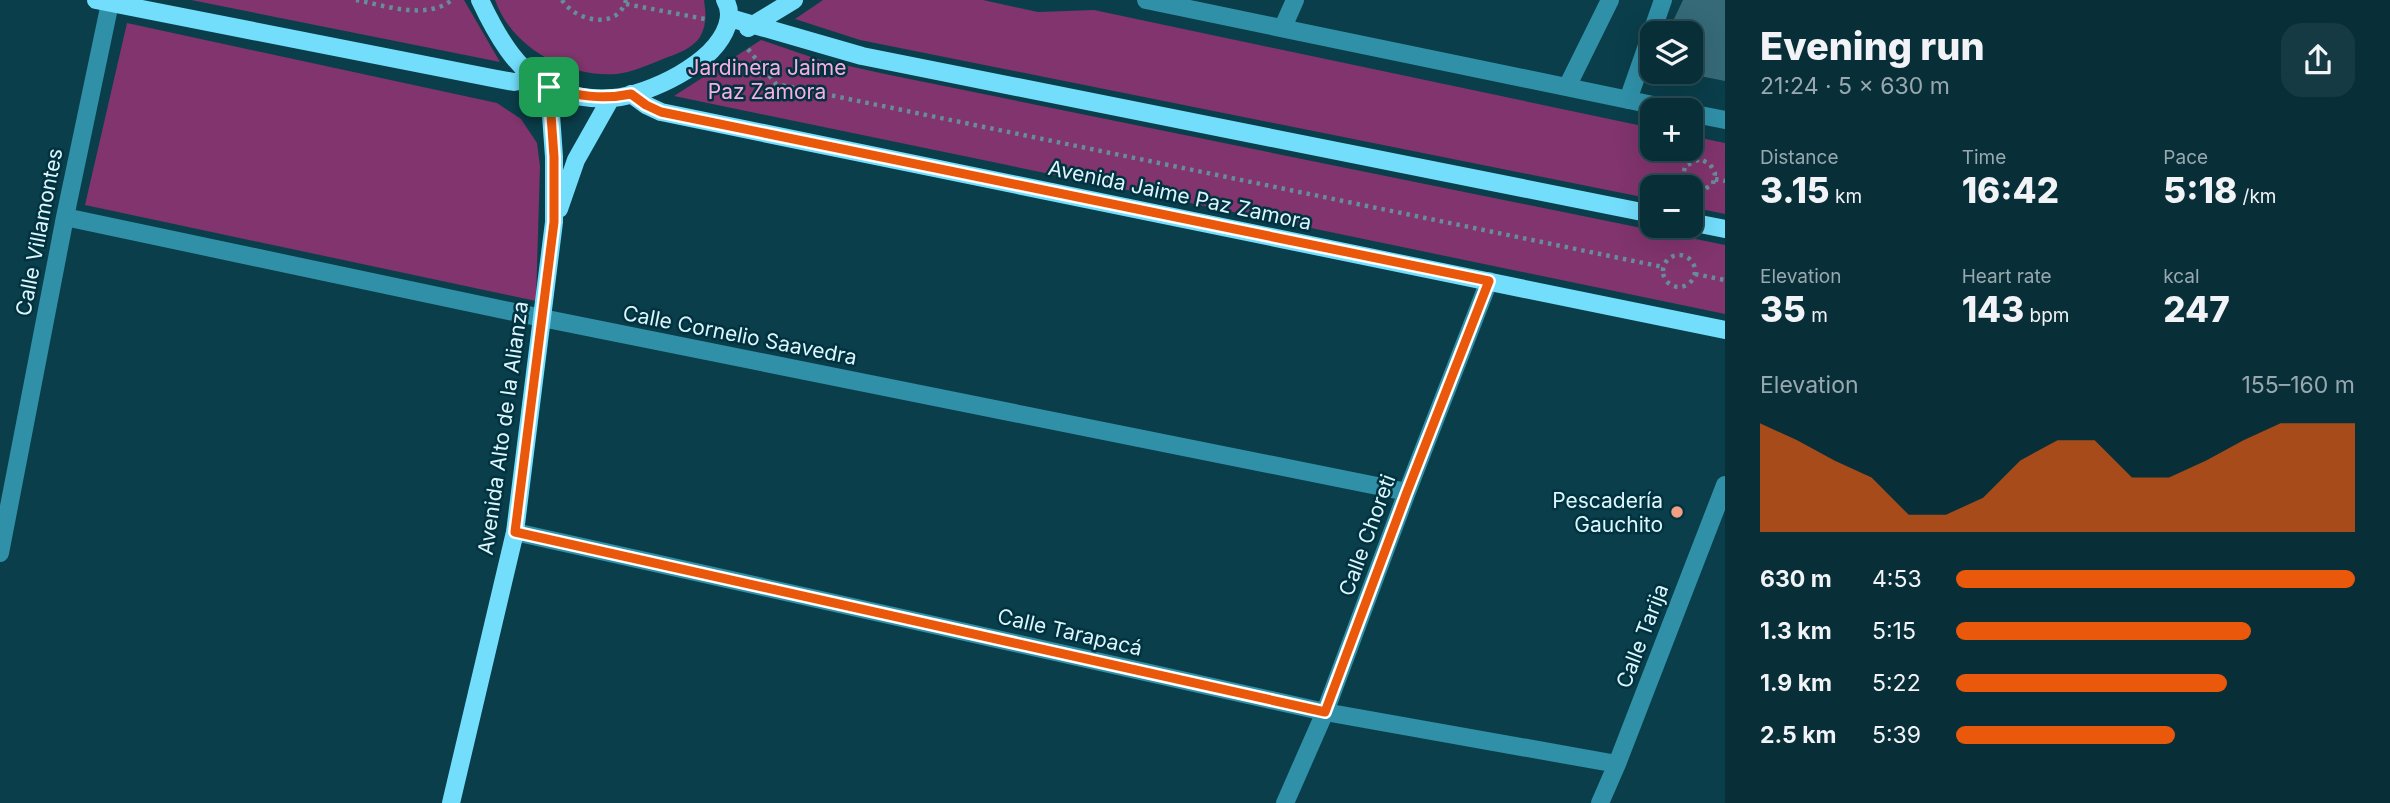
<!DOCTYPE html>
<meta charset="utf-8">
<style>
:root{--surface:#082e38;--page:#163a43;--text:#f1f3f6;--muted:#98a8ae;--line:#294a53;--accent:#ea580c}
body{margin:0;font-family:Inter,sans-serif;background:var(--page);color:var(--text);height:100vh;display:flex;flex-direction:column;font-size:26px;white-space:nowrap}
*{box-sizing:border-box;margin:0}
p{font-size:23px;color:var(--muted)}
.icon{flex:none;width:38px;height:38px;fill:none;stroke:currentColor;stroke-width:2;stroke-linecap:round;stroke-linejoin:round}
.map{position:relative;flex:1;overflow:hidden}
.details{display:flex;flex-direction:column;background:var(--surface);width:665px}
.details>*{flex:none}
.fabs{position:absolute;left:1640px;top:21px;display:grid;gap:14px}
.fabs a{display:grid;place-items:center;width:63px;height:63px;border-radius:14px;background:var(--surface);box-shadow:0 7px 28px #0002,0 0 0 2px var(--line);font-size:35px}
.pin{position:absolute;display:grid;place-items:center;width:60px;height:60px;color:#fff;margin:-30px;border-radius:14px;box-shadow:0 4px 10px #0006}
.round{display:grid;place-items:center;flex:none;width:74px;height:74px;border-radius:21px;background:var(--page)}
.head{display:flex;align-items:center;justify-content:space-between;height:119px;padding:0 35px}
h1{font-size:38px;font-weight:800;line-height:52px}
.metrics{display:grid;grid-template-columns:repeat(3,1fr);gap:10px;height:119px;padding:7px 35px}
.metrics div{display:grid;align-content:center}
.metrics b{font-size:35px;font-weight:800}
.metrics small{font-size:19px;font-weight:400}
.metrics p{font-size:19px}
.chart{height:196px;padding:14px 35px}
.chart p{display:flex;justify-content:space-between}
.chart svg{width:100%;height:126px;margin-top:7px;fill:var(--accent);opacity:.7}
ul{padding:0 35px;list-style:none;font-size:23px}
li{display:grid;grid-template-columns:112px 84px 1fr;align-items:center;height:52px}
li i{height:18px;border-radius:9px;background:var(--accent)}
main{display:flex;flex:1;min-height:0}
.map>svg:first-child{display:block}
.green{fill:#81346d}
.building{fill:#366a78}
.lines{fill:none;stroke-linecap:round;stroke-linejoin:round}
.path{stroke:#678e98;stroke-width:4.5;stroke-dasharray:3.5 5;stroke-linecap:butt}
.minor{stroke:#2f90a8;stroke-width:18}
.major{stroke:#73defc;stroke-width:18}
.route-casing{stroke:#fff;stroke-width:14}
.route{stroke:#ea580c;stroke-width:9}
.poi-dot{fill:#f39f84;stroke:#00333f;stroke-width:2.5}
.labels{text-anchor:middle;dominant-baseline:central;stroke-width:5;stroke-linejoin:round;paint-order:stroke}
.park-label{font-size:21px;fill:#f8aee1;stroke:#00333f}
.street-label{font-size:21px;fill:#ddf5fd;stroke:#00333f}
.poi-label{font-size:21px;fill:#ddf5fd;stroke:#00333f;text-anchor:end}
</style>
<main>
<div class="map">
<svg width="1725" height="803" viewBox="0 0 1725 803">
<rect width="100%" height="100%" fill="#0a3e4a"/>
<path class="green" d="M191,0H464L500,62Z
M495,0H704C706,13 707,25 700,37C692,49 676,54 663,59C649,65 632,72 617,74C567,78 512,48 495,0Z
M823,0H983L1038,12L1094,10L1652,128V149H1690L1691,136L1725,143V214L1691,207L1690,187H1652V199L860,40L795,19Z
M127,23L497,103L521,119L537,143L540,166L536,301L85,205Z
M761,40L817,59L885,74L1725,245V314L674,96Z"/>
<path class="building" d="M1683,0H1725V81L1685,73L1690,72V33H1671L1674,19Z"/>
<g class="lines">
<path class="path" d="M356,0C387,6 426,20 452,0
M562,0C575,21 618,31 626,0
M626,4L705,19
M748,49L776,84L1663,267
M1715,179L1725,181
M1688,187L1683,177L1685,166L1700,159L1710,164L1715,173L1713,184L1700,192L1690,189
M1663 271a16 16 0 1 1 32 0a16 16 0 1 1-32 0Z
M1695,274L1725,280"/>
<path class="minor" d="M1146,0L1677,110
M1283,27L1295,0
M1567,87L1610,0
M1628,100L1663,0
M1690,113L1725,120
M65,217L542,318L1407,492
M515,532L1325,712L1617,764
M0,553L65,217L110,3
M1285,803L1325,712L1407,492L1489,281
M1600,803L1617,764L1725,485"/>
<path class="major" d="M96,0L492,78L514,82L537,78
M480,0C495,32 516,71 549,87C567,96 593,100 613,98C650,94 714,64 727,26C730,17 730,8 725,0
M730,18L862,56L1652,214
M748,28L794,0
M631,94L646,105L661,112L1725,330
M559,209L576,160L611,98
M1690,222L1725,229
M451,803L515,532L554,222V157L549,87"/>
</g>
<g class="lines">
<g class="route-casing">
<path id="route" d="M549,87C577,96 602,100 631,94L646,105L661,112L1489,281L1407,492L1325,712L515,532L554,222V157Z"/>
</g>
<use href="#route" class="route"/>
</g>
<circle class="poi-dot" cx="1677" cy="512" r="7"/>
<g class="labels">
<g class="park-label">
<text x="767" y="67">Jardinera Jaime<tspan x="767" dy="24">Paz Zamora</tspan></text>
</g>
<g class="street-label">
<text transform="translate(1180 195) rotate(12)">Avenida Jaime Paz Zamora</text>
<text transform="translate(39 232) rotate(-79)">Calle Villamontes</text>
<text transform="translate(740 335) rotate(11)">Calle Cornelio Saavedra</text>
<text transform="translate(503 428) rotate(-82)">Avenida Alto de la Alianza</text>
<text transform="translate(1367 535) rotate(-70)">Calle Choreti</text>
<text transform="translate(1070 632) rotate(13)">Calle Tarapacá</text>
<text transform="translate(1642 636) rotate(-69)">Calle Tarija</text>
</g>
<g class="poi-label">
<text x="1663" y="500">Pescadería<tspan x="1663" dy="24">Gauchito</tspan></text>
</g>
</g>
</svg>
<div class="fabs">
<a><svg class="icon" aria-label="layers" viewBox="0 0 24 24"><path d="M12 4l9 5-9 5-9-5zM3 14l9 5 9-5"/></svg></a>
<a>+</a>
<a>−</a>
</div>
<div class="pin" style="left:549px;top:87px;background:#1e9e55"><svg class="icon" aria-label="arrive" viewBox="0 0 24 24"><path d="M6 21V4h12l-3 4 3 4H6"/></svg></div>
</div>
<section class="details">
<div class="head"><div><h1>Evening run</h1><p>21:24 · 5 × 630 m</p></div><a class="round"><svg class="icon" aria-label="share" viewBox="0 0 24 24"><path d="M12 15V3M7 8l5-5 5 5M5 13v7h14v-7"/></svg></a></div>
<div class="metrics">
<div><p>Distance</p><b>3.15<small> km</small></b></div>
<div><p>Time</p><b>16:42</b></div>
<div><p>Pace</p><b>5:18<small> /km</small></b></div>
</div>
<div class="metrics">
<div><p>Elevation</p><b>35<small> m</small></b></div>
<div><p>Heart rate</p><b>143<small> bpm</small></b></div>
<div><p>kcal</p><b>247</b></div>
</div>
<div class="chart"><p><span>Elevation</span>155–160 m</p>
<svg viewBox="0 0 160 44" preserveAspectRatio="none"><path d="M0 44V6L10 12L20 19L30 25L40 38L50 38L60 32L70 19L80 12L90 12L100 25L110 25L120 19L130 12L140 6L150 6L160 6V44z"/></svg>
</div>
<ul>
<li><b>630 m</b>4:53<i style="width:100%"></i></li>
<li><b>1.3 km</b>5:15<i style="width:74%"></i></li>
<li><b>1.9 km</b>5:22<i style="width:68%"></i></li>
<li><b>2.5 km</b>5:39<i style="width:55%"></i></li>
</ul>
</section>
</main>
